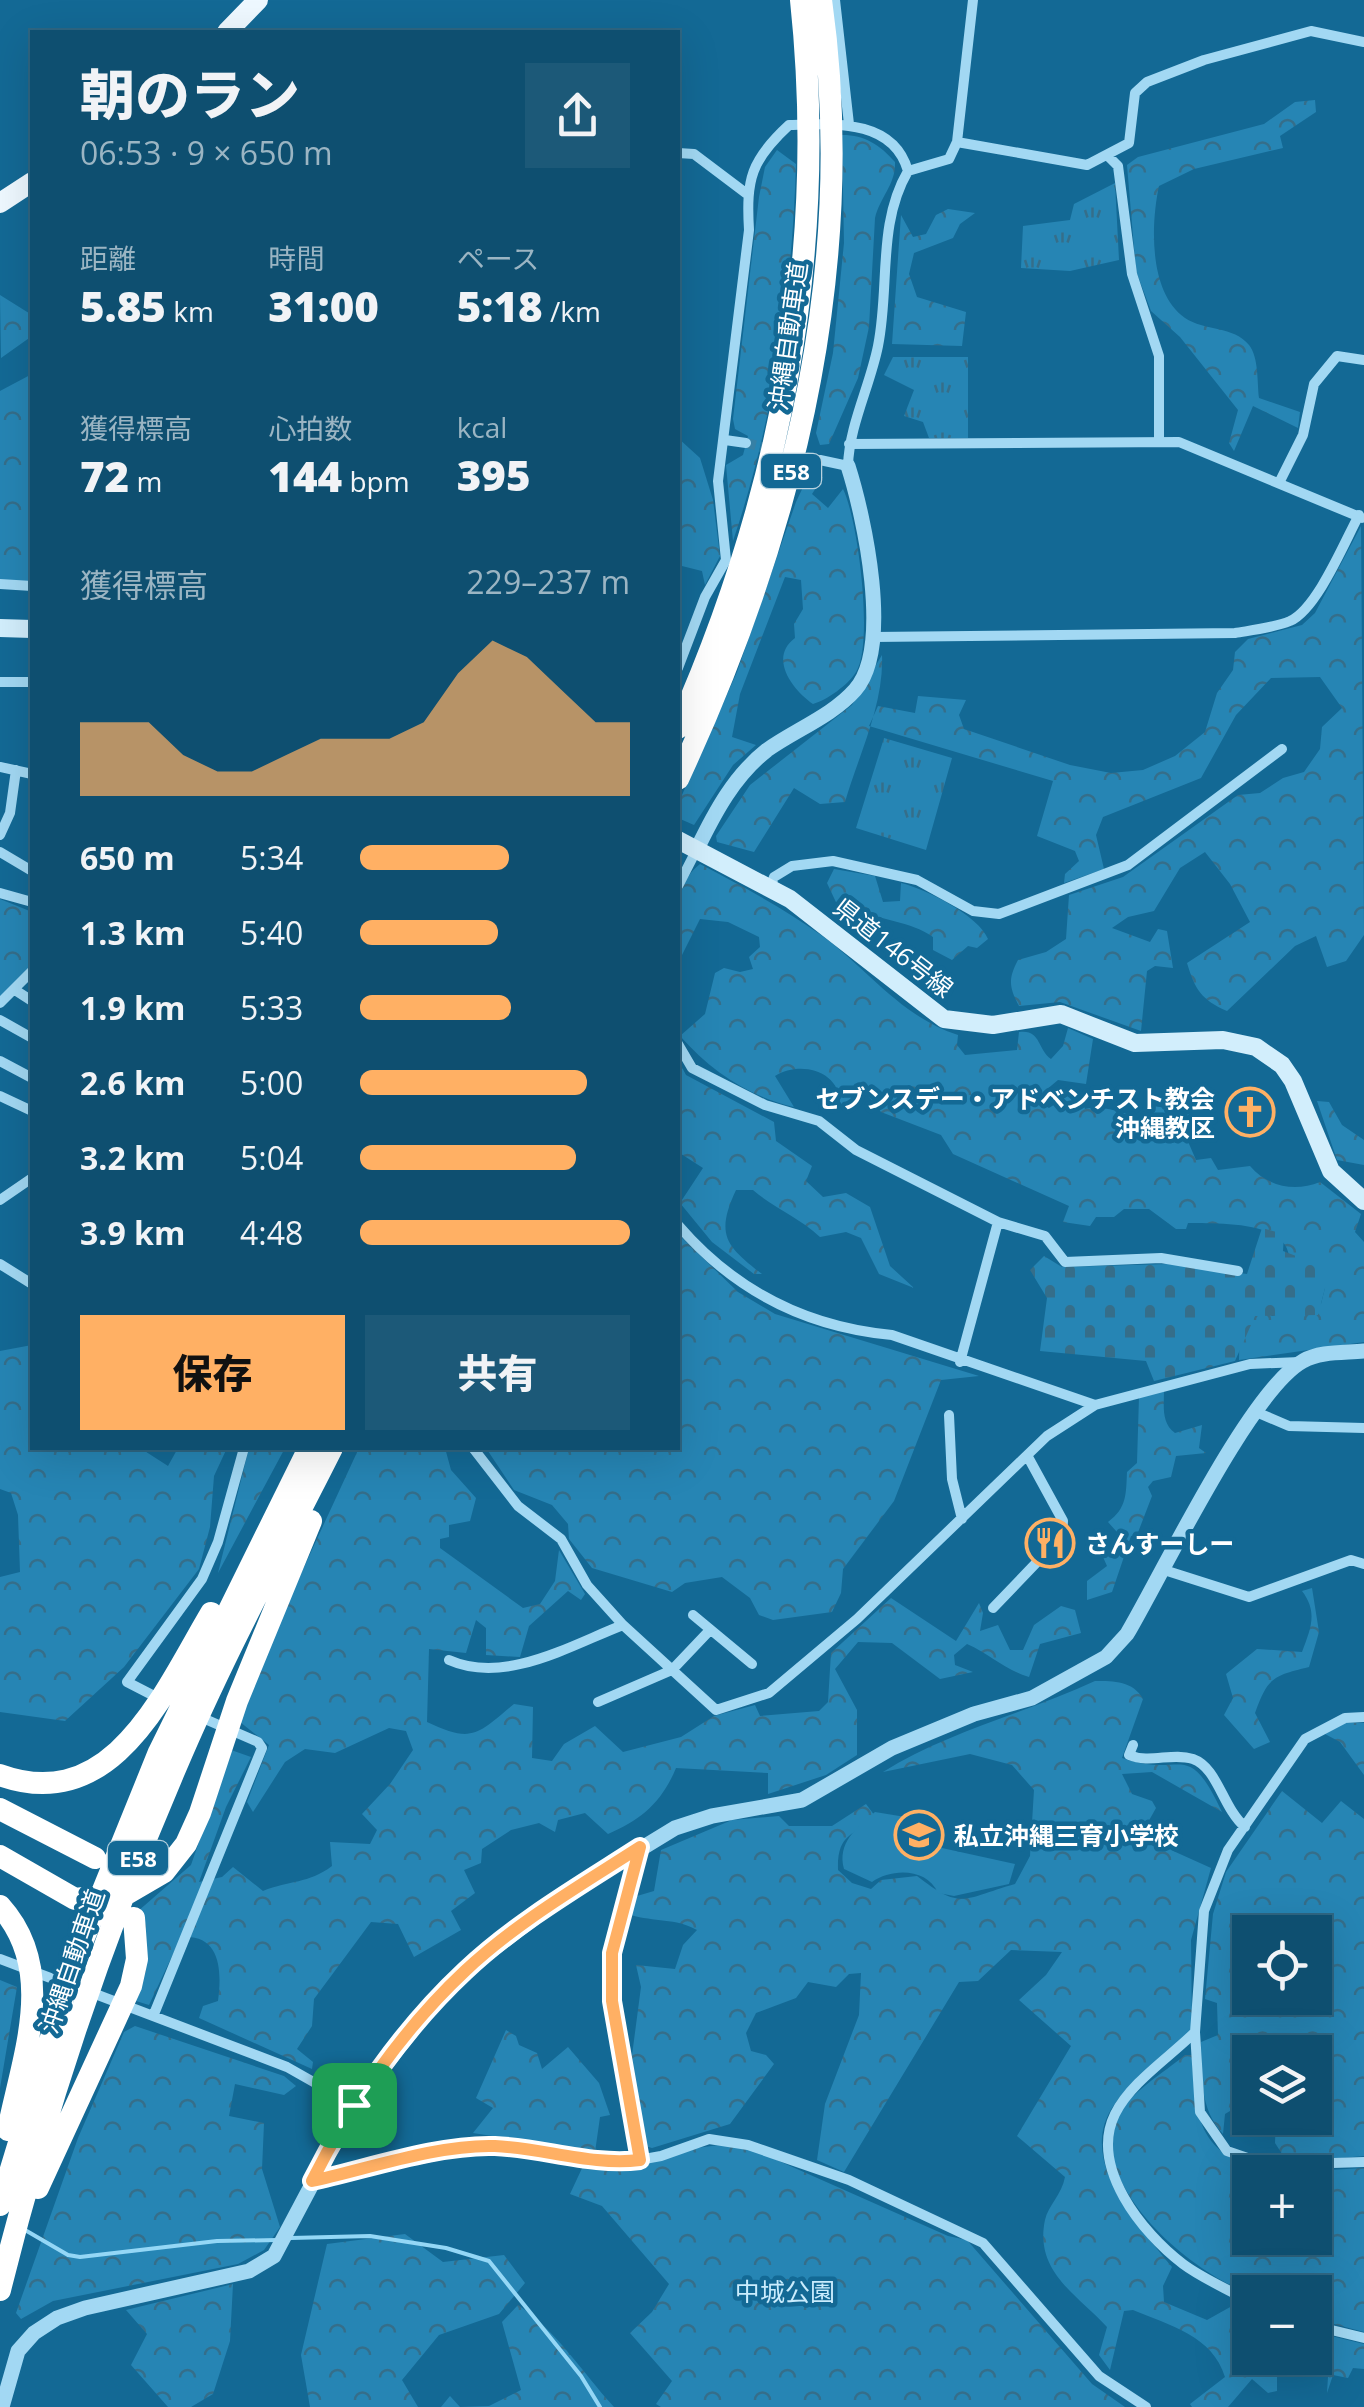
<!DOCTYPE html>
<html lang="ja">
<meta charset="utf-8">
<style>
:root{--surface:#0e4f70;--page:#1c5978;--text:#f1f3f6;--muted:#9bb5c3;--line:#2e6683;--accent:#ffb064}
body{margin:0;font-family:"Open Sans","Noto Sans JP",sans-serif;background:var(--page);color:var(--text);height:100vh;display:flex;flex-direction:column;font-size:38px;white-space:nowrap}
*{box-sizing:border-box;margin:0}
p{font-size:32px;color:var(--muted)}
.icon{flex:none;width:55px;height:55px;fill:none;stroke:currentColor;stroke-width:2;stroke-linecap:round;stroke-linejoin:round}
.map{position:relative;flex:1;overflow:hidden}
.sheet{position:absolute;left:30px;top:30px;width:650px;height:1420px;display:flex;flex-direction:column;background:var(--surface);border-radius:0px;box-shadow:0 10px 40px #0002,0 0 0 2px var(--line)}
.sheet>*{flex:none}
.controls{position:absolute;left:1232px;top:1915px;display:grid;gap:20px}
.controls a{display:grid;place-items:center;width:100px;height:100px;border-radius:0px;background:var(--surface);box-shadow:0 10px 40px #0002,0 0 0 2px var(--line);font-size:50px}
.pin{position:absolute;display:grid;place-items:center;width:85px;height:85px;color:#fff;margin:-42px;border-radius:20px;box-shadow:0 5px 15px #0006}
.round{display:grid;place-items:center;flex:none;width:105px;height:105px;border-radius:0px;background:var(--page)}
.headline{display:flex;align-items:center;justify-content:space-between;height:170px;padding:0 50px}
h1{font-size:55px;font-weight:800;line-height:75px}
.stats{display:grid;grid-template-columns:repeat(3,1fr);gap:15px;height:170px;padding:10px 50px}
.stats div{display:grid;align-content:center}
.stats b{font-size:42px;font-weight:800}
.stats small{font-size:28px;font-weight:400}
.stats p{font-size:28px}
.chart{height:280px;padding:20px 50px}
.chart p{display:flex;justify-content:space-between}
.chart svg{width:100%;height:180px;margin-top:10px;fill:var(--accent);opacity:.7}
.action{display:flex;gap:20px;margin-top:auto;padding:20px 50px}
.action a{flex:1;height:115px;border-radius:0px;background:var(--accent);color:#111;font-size:40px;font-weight:800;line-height:115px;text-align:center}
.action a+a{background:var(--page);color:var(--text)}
ul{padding:0 50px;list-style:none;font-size:32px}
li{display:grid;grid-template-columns:160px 120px 1fr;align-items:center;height:75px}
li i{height:25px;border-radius:12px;background:var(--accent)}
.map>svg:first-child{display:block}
.grass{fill:url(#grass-tufts)}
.forest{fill:url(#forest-crowns);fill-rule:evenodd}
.cemetery{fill:url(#cemetery-stones)}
.garden{fill:#2685b4}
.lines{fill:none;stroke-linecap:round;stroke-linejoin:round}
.stream{stroke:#94d7f6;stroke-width:4}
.minor-tunnel{stroke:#3680a5;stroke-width:10;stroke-dasharray:10 5;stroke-linecap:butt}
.minor{stroke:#a2d8f3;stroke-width:10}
.tertiary{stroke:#a2d8f3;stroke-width:15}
.secondary{stroke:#d2eefc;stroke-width:18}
.primary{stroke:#eef8ff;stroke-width:20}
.motorway{stroke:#fff;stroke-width:22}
.route-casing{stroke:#fff;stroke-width:20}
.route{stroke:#ffb064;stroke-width:12}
.labels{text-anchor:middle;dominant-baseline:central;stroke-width:9;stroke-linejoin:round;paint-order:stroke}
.shield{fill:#136995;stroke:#b8d2df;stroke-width:2.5}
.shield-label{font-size:22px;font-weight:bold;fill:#fff}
.street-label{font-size:25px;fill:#fff;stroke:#136995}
.poi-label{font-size:25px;font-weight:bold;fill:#fff;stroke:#136995;text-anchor:start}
.park-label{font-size:25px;fill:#caecfd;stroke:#136995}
</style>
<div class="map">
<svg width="1364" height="2407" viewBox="0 0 1364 2407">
<defs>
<pattern id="grass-tufts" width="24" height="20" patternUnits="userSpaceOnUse" patternTransform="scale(2.5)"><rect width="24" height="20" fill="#2685b4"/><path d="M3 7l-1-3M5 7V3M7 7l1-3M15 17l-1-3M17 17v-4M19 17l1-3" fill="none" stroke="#356e8a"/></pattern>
<pattern id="forest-crowns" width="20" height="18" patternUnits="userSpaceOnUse" patternTransform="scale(2.5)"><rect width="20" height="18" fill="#2685b4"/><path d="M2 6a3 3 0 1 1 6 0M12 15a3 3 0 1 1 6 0" fill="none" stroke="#356e8a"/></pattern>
<pattern id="cemetery-stones" width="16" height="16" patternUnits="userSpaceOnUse" patternTransform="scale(2.5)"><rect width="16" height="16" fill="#2685b4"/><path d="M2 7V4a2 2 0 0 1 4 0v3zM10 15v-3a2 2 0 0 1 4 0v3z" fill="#356e8a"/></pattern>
</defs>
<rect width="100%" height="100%" fill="#136995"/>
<path class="grass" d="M1115,183L1119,260L1070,271L1021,268L1023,226L1070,220L1074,204Z
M893,357H968V438H929L923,422L904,416L914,390L884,375Z
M884,738L952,758L926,850L856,828Z"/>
<path class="forest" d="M1315,100L1316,112L1280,136L1283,148L1194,169L1159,186C1151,223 1148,292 1185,318C1204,331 1234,326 1249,345C1259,358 1257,382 1259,398L1300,412L1298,428L1253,406L1234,451L1229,443L1238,410L1180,337L1151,311L1136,271L1127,165L1138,157L1264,124L1295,102Z
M842,135C865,135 880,145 895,162C896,184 880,197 875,218L869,327L858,378L829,444L820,445L816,433L833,353L844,243Z
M777,150L796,164C792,293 774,419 733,541L726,465L743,455L748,436L735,429L733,419L759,197L765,167Z
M948,209L975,213L960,224L953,238L914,253L909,274L917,297L966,312L962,346L892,344L901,215L913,237L926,234L936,215Z
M0,295L32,315V336L1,358Z
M32,374V585L0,581V391Z
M678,438L700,458L713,500L720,556L705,585L702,571L678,565Z
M823,477L812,494L828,508L843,489C858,519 874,644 856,672C848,685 827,700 813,704C793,690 768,658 795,638L794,624L803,609L801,580L785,577L740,694L732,737L756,745L733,765L694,825L678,818V804L737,672L796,502L805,483Z
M1361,526L1364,935L1346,961L1327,967L1316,936L1295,946L1227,1011C1202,1000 1195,990 1187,963L1250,922L1230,884L1205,852L1180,868L1154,911L1128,917L1112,928L1150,942L1158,929L1167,931L1173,968L1155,966L1147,971L1141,1031L1060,1002L1019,1006C1009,987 1008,979 1018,960L1046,952L1066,939L1069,895L1123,877L1238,795L1260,793L1283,778L1304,772L1320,749L1322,727L1342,708L1320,677L1271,678L1236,715L1201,778L1103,817L1096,835L1104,869L1064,883L1065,874L1079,861L1075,851L1037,836L1053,781L869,726L878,706L915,713L918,696L966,700L959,715L964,729L1070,765L1111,773L1143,770L1175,756L1205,732L1217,693L1233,670L1235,652L1248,639L1302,625L1315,613Z
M882,655C884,705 859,754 845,802L820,804L794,788L754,852L717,842L716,836L750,785L852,705Z
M700,864C742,886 783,908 821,935C868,969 901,1017 958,1035L957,1045L965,1055L1017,1050L1019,1032C1041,1029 1037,1049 1051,1059L1063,1046L1068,1028L1093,1039L1086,1084L1058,1080L1040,1095V1103L1049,1108L1071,1094L1080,1097L1085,1109C1110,1104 1125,1117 1147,1118L1152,1106L1167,1108L1178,1097L1191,1104L1208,1100L1201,1123L1186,1137L1196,1160L1211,1158L1218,1170L1250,1166C1268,1187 1295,1192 1320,1182L1361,1214L1355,1232L1364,1242V1342L1239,1360L1240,1321L1264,1309L1272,1316L1321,1304L1325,1288L1320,1268L1289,1256C1284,1220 1218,1224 1188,1223L1186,1229H1176L1149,1209H1124L1114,1217H1096L1090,1226L1063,1222L1069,1206L953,1154L941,1135L881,1112L867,1094L840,1108C843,1071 801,1060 775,1076L794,1107C748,1096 712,1072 680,1036L705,1014L715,973L724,968L740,972L753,969L749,957L760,947L759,937L728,922L700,919L678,963C678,929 670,887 700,864Z
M834,869L875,876L883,902L900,901L901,883C926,889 979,916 988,939L977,948L968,946L952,960L933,950V937C909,920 884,923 859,908L850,919L842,915L827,883Z
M0,899L32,912L31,966L0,998Z
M678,1060L686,1075L774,1122L776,1141L812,1166L806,1181L823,1197L846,1193L870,1207L890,1266L914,1288L879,1274L861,1238L846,1232L820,1237C799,1217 775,1209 753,1190H736C715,1235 726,1246 762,1274H754L712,1242L680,1203L703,1168L678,1152Z
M1317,1101L1329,1102L1342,1125L1364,1140V1165L1337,1160Z
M678,1234L738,1292L775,1314L979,1376L941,1380L894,1501L843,1569L841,1593L832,1612L773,1620L759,1615L750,1598L722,1577L685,1583L672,1592L592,1568L569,1539L568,1524L552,1505L514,1490L486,1448H678Z
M32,1345V1448H140L168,1466L178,1448H227L214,1476L210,1527L199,1569L124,1667L65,1721L0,1712V1577L20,1572L18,1515L11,1493L0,1489V1351Z
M1164,1390C1164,1406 1161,1423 1175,1433L1202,1425L1199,1448L1206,1453L1176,1456L1171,1477L1153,1481L1148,1487L1152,1496L1137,1535L1131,1536L1112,1592L1087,1600V1581L1107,1566L1103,1557L1107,1552L1115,1554L1125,1541L1108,1522C1127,1508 1126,1494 1127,1472L1137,1463L1139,1397Z
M249,1448H285L218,1573Z
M359,1448H445L451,1470L476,1498L470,1521L449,1525V1537L440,1539V1548L523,1608L540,1604L555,1581L559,1550L585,1594L581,1600L568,1591L529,1626L520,1657L486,1655V1628L476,1620L466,1653L429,1649L427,1722C473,1744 478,1734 514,1704L533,1707L532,1758L552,1761L564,1744L595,1726L623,1752L681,1737L714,1716L755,1705L760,1716L819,1711L828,1702L831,1653L891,1598L956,1641L979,1603L983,1613L980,1631L998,1625L1010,1650H1023L1034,1625L1061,1606L1075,1610L1081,1633L1040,1644L1029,1677C1005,1670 990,1654 967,1644L954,1655L955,1665L973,1672L940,1679L892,1643L858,1642L835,1669L857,1710V1755L826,1775L768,1794V1773L676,1768C662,1802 641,1820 608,1834L585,1813L558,1820L555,1832L539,1823L511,1830L482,1849L481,1863L464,1870L475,1893L451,1911L461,1930L414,1957L398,1924L371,1922L314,1999L312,2026L297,2049L313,2062L312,2069L199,2018L203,2006L218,2001C222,1971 221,1934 181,1937L149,2005L136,2001L137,1912L191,1865L231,1750L251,1757L226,1807L199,1882L222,1877L233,1867L263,1891C290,1880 308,1884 332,1866L330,1842L370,1844L377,1830L362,1814L390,1784L413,1750L406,1731L389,1728L335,1753L305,1749L285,1762L253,1812L247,1802L269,1745L240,1722L281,1617Z
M1312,1588L1319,1632L1309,1667C1273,1676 1268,1677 1255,1713L1270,1742L1254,1749L1224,1715L1233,1698L1226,1674L1257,1649L1302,1652C1311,1628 1318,1612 1302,1591Z
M1095,1681C1114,1681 1133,1681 1143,1699L1122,1758C1184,1780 1186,1736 1222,1812L1152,1772L1122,1774L1132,1794L1152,1801L1156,1808L1147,1824L1171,1850L1211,1868L1191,1940L1192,2030C1167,2053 1133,2077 1114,2105C1075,2160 1139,2226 1172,2267L1163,2286L1164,2302L1207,2320L1232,2306L1250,2322V2358H1315V2332L1364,2344V2369L1353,2368L1348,2378L1333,2375L1327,2393L1329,2361L1294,2359L1288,2370L1277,2371V2391L1268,2393L1252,2379L1228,2407H1192L1190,2404L1225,2377C1213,2336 1169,2325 1133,2310L1124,2311L1110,2370L1099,2355L1107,2327C1078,2295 1034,2272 1045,2220C1048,2206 1062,2194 1065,2177L1017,2136L1071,2046L1019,2000L1046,1975L1062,1952L1011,1950L978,1981L959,1982L844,2172L817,2160L825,2104L859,2015L861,1973L849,1974L836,1987L808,1982L796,1998L756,2013L746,2033L751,2051L766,2055L774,2064L730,2124L652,2148L642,2145L631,2063L641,1987L636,1965L675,1969L683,1945L697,1930C676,1918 654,1922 631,1915L637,1896L654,1891L661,1850L732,1820L779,1816L789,1826H832L866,1804L875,1816C853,1837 837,1833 838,1870L852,1883L871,1889L881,1880L917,1876C962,1911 962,1899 1015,1884L1030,1856L1034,1790L1012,1765L970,1754L883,1772C946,1732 1026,1713 1095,1681Z
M1345,1723H1364V1775L1340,1742L1325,1734Z
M1282,1791L1322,1823L1341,1801L1364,1819V2156L1306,2161L1284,2157L1275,2143L1276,2118H1315V2052H1250V2099L1225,2114L1223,2134C1199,2108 1202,2076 1201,2042L1218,2035L1217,2003L1205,1999L1213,1914L1226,1872ZM1250,1932H1315V1998H1250Z
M0,1980L17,1987L0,2088Z
M135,2026L284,2076L296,2086L284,2095L235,2084L229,2116L264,2123L262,2169L280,2227L264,2250L238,2264L53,2301L21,2319L16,2313L78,2138L124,2032Z
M506,2030L516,2036L519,2045L537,2053L542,2069L568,2047L599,2083L610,2115L600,2117L595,2152L473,2133L493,2108L476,2098Z
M1185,2055H1192C1195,2127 1202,2160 1280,2172H1250V2238H1315V2172H1292L1364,2168V2332L1315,2319V2292C1295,2292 1263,2297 1246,2292C1192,2272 1088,2186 1117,2119C1128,2093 1164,2073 1185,2055Z
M724,2145L754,2150L948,2236L967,2240L1092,2384L1125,2407H661L656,2404L672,2381L630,2333L652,2312L669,2284L602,2206L570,2194L584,2164C637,2172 673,2147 724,2145Z
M405,2234L443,2262L504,2255L525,2283L499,2314L439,2335L402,2380L418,2407H310L301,2355L327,2244Z
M233,2284L230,2341L213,2394L191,2407H168L131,2365L147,2334L126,2310Z
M518,2305C557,2331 582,2372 614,2407H441L450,2396L460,2407L489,2406L521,2390L502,2322Z"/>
<path class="cemetery" d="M1262,1228L1284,1234L1283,1251L1330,1269L1318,1315L1255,1316L1235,1361L1154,1381L1146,1361L1040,1351L1047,1298L1030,1270L1044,1256L1062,1267L1168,1264L1247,1274Z"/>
<path class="garden" d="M875,1812L924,1820L942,1848L1015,1864L1009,1884L954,1896L938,1893C927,1868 892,1868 872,1882L844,1869C837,1843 856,1828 875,1812Z"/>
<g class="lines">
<path class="stream" d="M25,2230L68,2255L80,2257L217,2241L277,2240
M291,2238L370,2236L446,2248L489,2261L581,2376L600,2407"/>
<path class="minor-tunnel" d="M746,443L774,450
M791,453L820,460"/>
<path class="minor" d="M835,0L849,124
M957,142L1087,165L1129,143L1135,93L1147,82L1204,60L1311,31L1364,42
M678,153L694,154L747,194
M1108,156L1118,166L1132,274L1159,356V441
M908,171L949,159L957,142L973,0
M725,440L746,443
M849,444L1179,442L1362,518
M1280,481L1303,435L1314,384L1337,356L1364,360
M0,584L32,586
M873,637L1235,633C1253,630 1273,628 1290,621C1317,609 1344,543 1359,515
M678,668L705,597L726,560L718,481L749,230C746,179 751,160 789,125C832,124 893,118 908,171C877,224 890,287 878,346C870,386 849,426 848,466L820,460
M0,682H32
M0,767L32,774
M0,835L10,813L16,770
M0,852L32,871
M678,886L697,849
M770,888L774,877L792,866L833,861L917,880L973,911L999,914L1128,865L1282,749
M0,893L32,902
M15,990L32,1001
M0,1003L32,971
M0,1020L32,1038
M678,1044L692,1068L765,1105L819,1121L856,1150L998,1222L1045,1236L1065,1262L1161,1258L1238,1271
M0,1061L32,1078
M0,1096L32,1111
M0,1200L32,1178
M678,1225C734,1290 806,1327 892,1335L1095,1405
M0,1264L32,1284
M960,1362L998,1222
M1256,1412L1289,1426L1364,1428
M949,1415L952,1479L962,1519
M473,1448L518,1506L561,1539L587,1585L623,1625L716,1710L769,1693L857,1619L1047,1436L1095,1405L1250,1364L1300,1362
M1161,1569L1249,1597L1351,1560L1364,1564
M993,1608L1062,1536L1063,1521L1028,1457
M693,1615L752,1664
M449,1660C505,1685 571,1645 623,1625
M160,1699L127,1682L202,1579L218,1542L244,1448
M598,1702L672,1670L710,1630
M1364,1717L1345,1718L1305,1739L1228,1850L1204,1911L1195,2032L1200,2112L1227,2151L1268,2165L1364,2162
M1133,1745L1129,1755C1150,1764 1172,1752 1193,1759C1218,1768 1222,1807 1245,1827
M640,1848L612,1953L611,2001L641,2160
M0,1959L69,1985
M90,1992L287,2067L354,2105
M154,2014L262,1748L258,1742L198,1716
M1195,2032C1170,2057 1131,2082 1115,2114C1089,2167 1142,2233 1183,2264C1203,2279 1228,2289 1250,2302
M312,2181L479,2147L557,2151L622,2163L661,2156L709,2139L748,2145L849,2180L983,2243L1099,2376L1146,2407
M1315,2326L1364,2338"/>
<path class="tertiary" d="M697,849C715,812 734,776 767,750C795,730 832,716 855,690C893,647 864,516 848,466
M2,2407L18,2351L34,2333L57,2318L85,2308L249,2271L274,2256L354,2105L435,2001L468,1968L562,1897L675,1828L712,1816L802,1800L892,1748L974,1714L1032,1698L1106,1657L1127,1634C1162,1575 1250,1390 1303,1361C1320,1351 1345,1353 1364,1351"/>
<path class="secondary" d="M0,628L32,629
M678,840L790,899L944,1019L993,1025L1061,1014L1135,1043L1223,1040L1256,1047L1282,1065L1293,1081L1331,1171L1364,1201"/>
<path class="primary" d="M227,32L258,0
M0,203L32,182"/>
<path class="motorway" d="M678,728C781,496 828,253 801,0
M678,779C791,536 859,269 821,0
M0,1775C113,1816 164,1692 211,1613
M0,1809L95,1858
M0,1856L75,1899L128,1893L164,1872L186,1844L200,1813L237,1701L311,1521
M0,1906C58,1970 23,2055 8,2130
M38,2188L131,1986L137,1959L134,1918
M0,2205L74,1962L159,1752L309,1448
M0,2290C44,2111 103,1936 176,1767C222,1658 279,1553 332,1448"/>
</g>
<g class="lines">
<g class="route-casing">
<path id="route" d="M640,1847L612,1953V2001L640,2160C592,2166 544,2148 495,2146C439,2144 367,2169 312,2181C350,2105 403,2029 465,1971C517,1922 581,1885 640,1847Z"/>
</g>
<use href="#route" class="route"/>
</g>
<defs>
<g id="church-ring" transform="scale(2.5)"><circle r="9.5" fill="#136995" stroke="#ffb064" stroke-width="1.5"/><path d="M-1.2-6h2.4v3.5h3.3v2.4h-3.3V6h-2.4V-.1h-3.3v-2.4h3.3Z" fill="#ffb064"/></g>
<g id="restaurant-ring" transform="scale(2.5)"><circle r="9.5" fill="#136995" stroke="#ffb064" stroke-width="1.5"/><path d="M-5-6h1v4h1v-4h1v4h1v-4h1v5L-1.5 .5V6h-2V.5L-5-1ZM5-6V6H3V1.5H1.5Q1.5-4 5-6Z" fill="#ffb064"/></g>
<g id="school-ring" transform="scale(2.5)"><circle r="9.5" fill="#136995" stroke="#ffb064" stroke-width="1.5"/><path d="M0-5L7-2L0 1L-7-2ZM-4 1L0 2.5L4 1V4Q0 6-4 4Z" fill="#ffb064"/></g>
</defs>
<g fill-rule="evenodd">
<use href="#church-ring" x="1250" y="1112"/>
<use href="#restaurant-ring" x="1050" y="1543"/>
<use href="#school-ring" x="919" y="1835"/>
</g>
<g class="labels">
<g class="shield">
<rect x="761" y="454" width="60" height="34" rx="8"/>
<rect x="108" y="1841" width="60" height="34" rx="8"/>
</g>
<g class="shield-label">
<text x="791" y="471">E58</text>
<text x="138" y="1858">E58</text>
</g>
<g class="street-label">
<text transform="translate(787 336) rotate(-82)">沖縄自動車道</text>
<text transform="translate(894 947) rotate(38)">県道146号線</text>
<text transform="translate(71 1961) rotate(-71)">沖縄自動車道</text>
</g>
<g class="poi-label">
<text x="1215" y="1098" text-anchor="end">セブンスデー・アドベンチスト教会<tspan x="1215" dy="29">沖縄教区</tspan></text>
<text x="1085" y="1543">さんすーしー</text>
<text x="954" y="1835">私立沖縄三育小学校</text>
</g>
<g class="park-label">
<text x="785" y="2291">中城公園</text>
</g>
</g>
</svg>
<div class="controls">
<a><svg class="icon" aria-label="locate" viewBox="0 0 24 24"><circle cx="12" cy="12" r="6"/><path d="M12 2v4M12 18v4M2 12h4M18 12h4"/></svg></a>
<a><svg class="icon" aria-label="layers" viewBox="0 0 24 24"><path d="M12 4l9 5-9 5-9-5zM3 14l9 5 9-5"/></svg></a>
<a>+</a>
<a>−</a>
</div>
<div class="pin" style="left:354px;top:2105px;background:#1e9e55"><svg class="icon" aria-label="arrive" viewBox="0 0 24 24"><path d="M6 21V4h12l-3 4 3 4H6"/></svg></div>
<section class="sheet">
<div class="headline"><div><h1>朝のラン</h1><p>06:53 · 9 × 650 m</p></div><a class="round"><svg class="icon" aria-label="share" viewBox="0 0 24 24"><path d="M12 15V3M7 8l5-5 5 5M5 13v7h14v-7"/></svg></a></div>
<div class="stats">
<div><p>距離</p><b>5.85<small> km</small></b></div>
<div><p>時間</p><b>31:00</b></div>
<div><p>ペース</p><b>5:18<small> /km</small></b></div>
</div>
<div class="stats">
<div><p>獲得標高</p><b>72<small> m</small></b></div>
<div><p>心拍数</p><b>144<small> bpm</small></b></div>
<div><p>kcal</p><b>395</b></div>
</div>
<div class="chart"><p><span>獲得標高</span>229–237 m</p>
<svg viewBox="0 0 160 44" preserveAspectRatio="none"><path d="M0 44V26L10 26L20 26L30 34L40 38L50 38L60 34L70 30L80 30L90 30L100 26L110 14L120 6L130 10L140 18L150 26L160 26V44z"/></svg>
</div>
<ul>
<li><b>650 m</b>5:34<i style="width:55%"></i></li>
<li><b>1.3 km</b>5:40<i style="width:51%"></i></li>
<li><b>1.9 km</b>5:33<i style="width:56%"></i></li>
<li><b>2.6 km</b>5:00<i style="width:84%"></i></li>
<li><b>3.2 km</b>5:04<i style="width:80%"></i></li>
<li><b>3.9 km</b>4:48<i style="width:100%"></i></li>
</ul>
<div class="action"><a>保存</a><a>共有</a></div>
</section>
</div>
